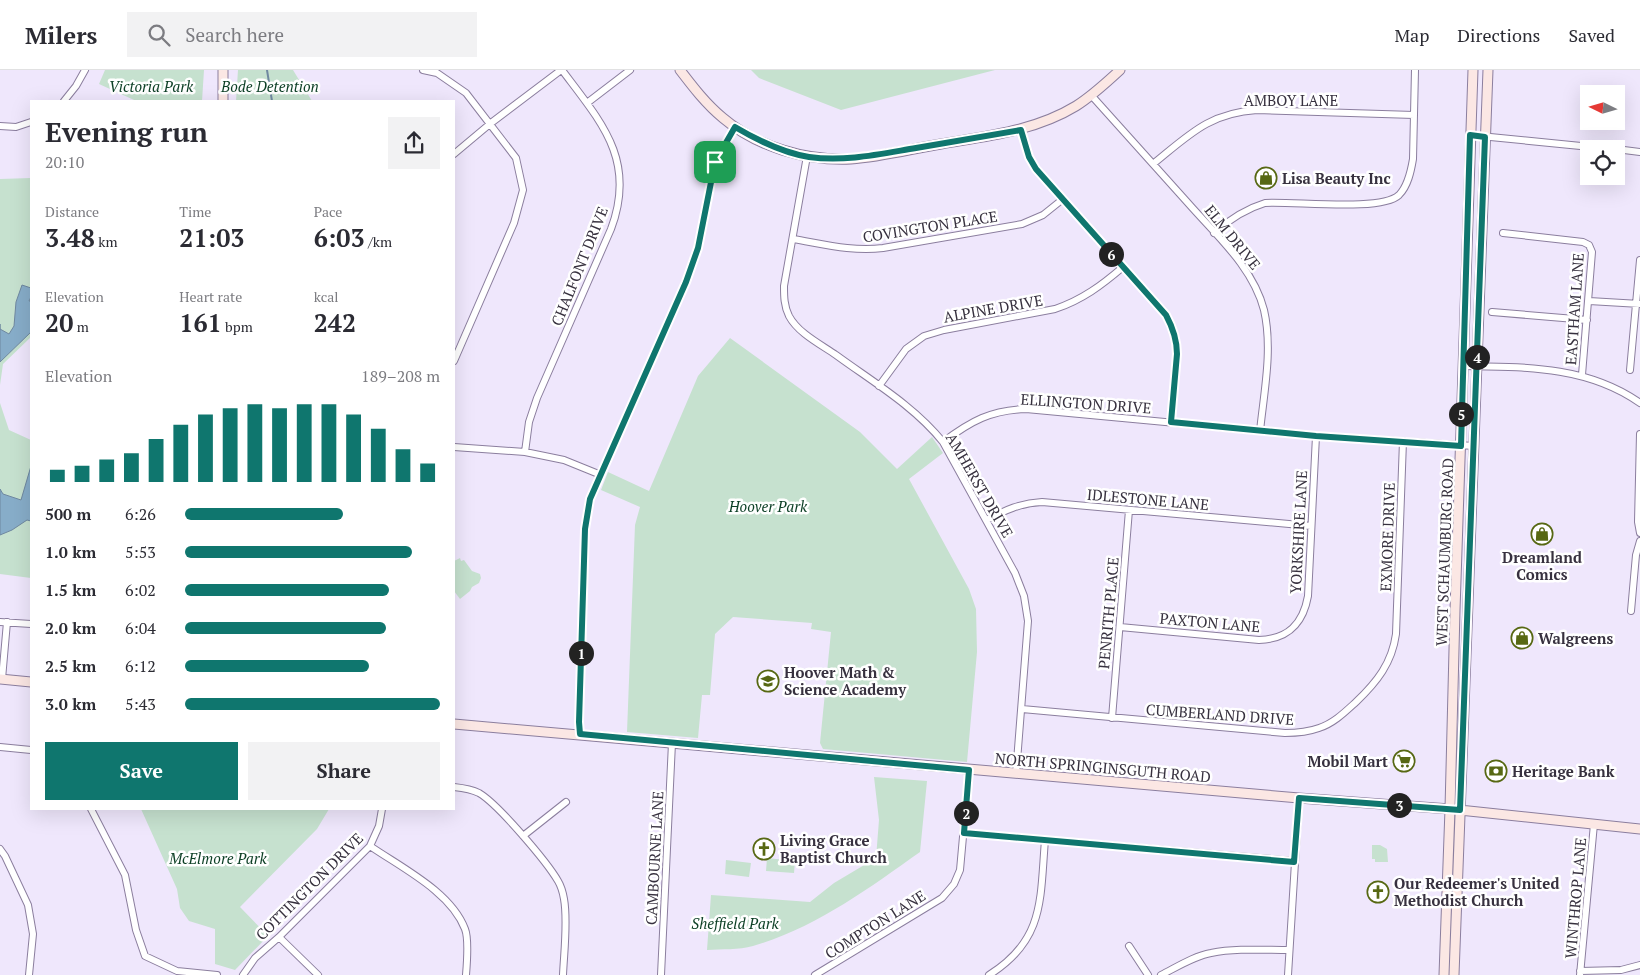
<!DOCTYPE html>
<meta charset="utf-8">
<style>
:root{--surface:#fff;--page:#f2f2f3;--text:#2b2b33;--muted:#7c7c81;--line:#e1e1e2;--accent:#0f766e}
body{margin:0;font-family:"PT Serif",serif;background:var(--page);color:var(--text);height:100vh;display:flex;flex-direction:column;font-size:19px;white-space:nowrap}
*{box-sizing:border-box;margin:0}
p{font-size:16px;color:var(--muted)}
.icon{flex:none;width:28px;height:28px;fill:none;stroke:currentColor;stroke-width:2;stroke-linecap:round;stroke-linejoin:round}
.map{position:relative;flex:1;overflow:hidden}
.panel{position:absolute;left:30px;top:30px;width:425px;height:710px;display:flex;flex-direction:column;background:var(--surface);border-radius:0px;box-shadow:0 5px 20px #0002}
.panel>*{flex:none}
.needle{width:32px;rotate:275deg}
.tools{position:absolute;left:1580px;top:15px;display:grid;gap:10px}
.tools a{display:grid;place-items:center;width:45px;height:45px;border-radius:0px;background:var(--surface);box-shadow:0 5px 20px #0002;font-size:25px}
.pin{position:absolute;display:grid;place-items:center;width:42px;height:42px;color:#fff;margin:-21px;border-radius:10px;box-shadow:0 2px 8px #0006}
.km{position:absolute;width:25px;height:25px;margin:-12px;border-radius:50%;background:#222;color:#fff;font-size:14px;line-height:25px;text-align:center}
.round{display:grid;place-items:center;flex:none;width:52px;height:52px;border-radius:0px;background:var(--page)}
.head{display:flex;align-items:center;justify-content:space-between;height:85px;padding:0 15px}
h1{font-size:28px;font-weight:700;line-height:38px}
.stats{display:grid;grid-template-columns:repeat(3,1fr);gap:8px;height:85px;padding:5px 15px}
.stats div{display:grid;align-content:center}
.stats b{font-size:25px;font-weight:700}
.stats small{font-size:14px;font-weight:400}
.stats p{font-size:14px}
.chart{height:140px;padding:10px 15px}
.chart p{display:flex;justify-content:space-between}
.chart svg{width:100%;height:90px;margin-top:5px;stroke:var(--accent);stroke-width:6}
.button{display:flex;gap:10px;margin-top:auto;padding:10px 15px}
.button a{flex:1;height:58px;border-radius:0px;background:var(--accent);color:#fff;font-size:20px;font-weight:700;line-height:58px;text-align:center}
.button a+a{background:var(--page);color:var(--text)}
ul{padding:0 15px;list-style:none;font-size:16px}
li{display:grid;grid-template-columns:80px 60px 1fr;align-items:center;height:38px}
li i{height:12px;border-radius:6px;background:var(--accent)}
header{display:flex;align-items:center;gap:30px;box-sizing:border-box;height:70px;padding:0 25px;background:var(--surface);border-bottom:1px solid var(--line)}
header strong{font-size:24px}
nav{display:flex;gap:28px;margin-inline-start:auto;font-size:18px}
.search{width:350px;height:45px;background:var(--page);display:flex;align-items:center;gap:12px;box-sizing:border-box;padding:0 18px;border-radius:0px;color:var(--muted);font-size:19px}
.map>svg:first-child{display:block}
.green{fill:#c6e1cf}
.water{fill:#87adc9;stroke:#6f88a0}
.lines{fill:none;stroke-linecap:round;stroke-linejoin:round}
.stream{stroke:#6f88a0;stroke-width:2}
.street-casing{stroke:#8b7e9e;stroke-width:8}
.secondary-casing{stroke:#8b7e9e;stroke-width:11}
.street{stroke:#fff;stroke-width:6}
.secondary{stroke:#fbe7e4;stroke-width:9}
.route-casing{stroke:#fff;stroke-width:10}
.route{stroke:#0f766e;stroke-width:6}
.labels{text-anchor:middle;dominant-baseline:central;stroke-width:5;stroke-linejoin:round;paint-order:stroke}
.park-label{font-size:15px;font-style:italic;fill:#0c3f25;stroke:#fff}
.street-label{font-size:15px;fill:#37313f;stroke:#fff}
.poi-label{font-size:15px;font-weight:bold;fill:#37313f;stroke:#fff;text-anchor:start}
</style>
<header>
<strong>Milers</strong>
<div class="search"><svg class="icon" aria-label="search" viewBox="0 0 24 24"><circle cx="10" cy="10" r="6"/><path d="M15 15l6 6"/></svg>Search here</div>
<nav><a>Map</a><a>Directions</a><a>Saved</a></nav>
</header>
<div class="map">
<svg width="1640" height="905" viewBox="0 0 1640 905">
<rect width="100%" height="100%" fill="#efe7fc"/>
<path class="green" d="M105,0H204L202,31H133L134,30L99,14Z
M238,0H293L312,31H236Z
M751,0H995L841,40L759,8Z
M31,108V267L3,294L0,315V109Z
M730,268L860,362L897,399L932,367L943,383L909,409L969,519L976,539L977,582L967,692L823,679L820,673L831,562L811,559L812,553L733,547L715,564L710,625H702L698,668L627,662L635,455L640,437L601,420L608,402L649,421L698,306Z
M0,333L9,360L31,370V508L0,504Z
M460,488L461,491L464,490L472,501L480,504L481,508L479,513L472,517L470,521L460,529L454,521V491Z
M874,707L927,711L920,782C868,819 815,858 753,876C739,880 721,879 707,880L711,825L810,832L834,813L876,788L879,750Z
M141,739H329L317,759L240,837L268,866L235,900L215,894V859L189,851L180,838L177,819Z
M1372,775H1380L1387,779L1388,792H1375V789H1372Z
M767,788L795,791L794,803L766,801Z
M726,790L751,793L749,807L725,804Z"/>
<path class="water" d="M22,215L31,218V227L29,231H31V262L0,292V254V259L9,264L14,256L16,232Z
M31,396V451L27,450L12,460L0,465V419L3,424L21,430Z"/>
<g class="lines">
<path class="stream" d="M267,0L272,31"/>
<g class="street-casing">
<path id="street" d="M423,0L437,3L466,23L516,88L523,120L514,153L454,291
M1091,25C1123,61 1156,97 1188,133C1216,165 1253,197 1264,240C1273,279 1264,322 1260,361
M64,31L76,16L85,0
M587,33L630,0
M0,56L16,57L31,52
M1021,60L1029,87L1036,99L1166,245C1173,258 1177,270 1177,284L1171,352
M1470,65L1611,79
M1616,79L1640,82
M454,84L491,53L561,0
M807,86L784,216C784,226 784,236 789,246C798,263 820,274 836,285C873,312 914,336 943,372L1015,503L1024,526L1028,551L1016,704
M1153,94C1189,65 1209,43 1257,40L1414,45
M1214,163C1230,149 1245,139 1265,133C1294,131 1381,142 1399,125C1408,116 1411,101 1413,89L1415,0
M1503,163L1583,172L1589,175L1592,182L1582,305
M793,169C823,174 853,182 883,178L1022,154L1043,145L1063,129
M1589,231L1640,234
M1492,242L1587,250
M1464,296C1525,297 1588,296 1640,333
M1630,300L1640,190
M879,316L906,279L924,266L944,260L1055,239C1082,230 1102,215 1123,197
M1640,364L1638,452L1640,463
M943,372C971,351 991,340 1026,339L1316,366L1474,376
M454,377L525,382L564,390L601,405
M525,382L529,352L537,328L611,159C637,90 601,52 562,0
M987,450C1005,440 1021,433 1042,432L1311,456
M1631,541L1636,485L1640,471
M0,552L31,554
M1120,557L1259,570C1288,569 1303,554 1308,526L1316,366
M2,609L7,552
M1022,639L1285,663C1297,663 1308,662 1319,658C1334,653 1345,642 1356,632C1377,612 1392,593 1396,564L1403,371
M1112,648L1129,440
M580,664L579,651L585,459L590,429L686,212L698,178L715,92L735,57
M0,677L31,680
M454,717C463,718 471,719 479,723C498,734 547,792 558,811C561,816 563,823 564,829C568,851 564,882 563,905
M91,739L125,805L136,860L145,886L177,901L217,905
M964,763L1294,791
M523,766L566,732
M370,776C402,798 451,822 465,859C469,869 467,893 466,905
M0,779L5,786L28,835L33,864L29,905
M279,867L318,905
M1129,876L1148,905
M1580,901L1621,900L1640,895
M243,905L255,888L279,867L370,776L379,756L382,739
M661,905L672,673
M815,905L942,828L954,814L960,800L969,700
M989,905C1045,870 1040,829 1045,770
M1161,905C1177,897 1194,886 1211,883C1236,878 1263,880 1289,880
M1288,905L1299,728
M1580,905L1594,754"/>
</g>
<g class="secondary-casing">
<path id="secondary" d="M680,0C693,17 706,34 723,48C757,77 806,91 851,89C881,87 911,79 941,74C987,66 1035,61 1076,36C1092,26 1106,13 1120,0
M223,31V0
M0,609L31,612
M454,654L1299,728L1450,739L1640,759
M1444,905L1450,739L1455,540L1473,0
M1454,905L1488,0"/>
</g>
<use href="#street" class="street"/>
<use href="#secondary" class="secondary"/>
</g>
<g class="lines">
<g class="route-casing">
<path id="route" d="M735,57C757,70 783,83 809,87C845,92 880,84 916,78C951,72 986,66 1021,60L1029,87L1036,99L1166,245C1173,258 1177,270 1177,284L1171,352L1316,366L1461,376L1470,65L1485,67L1460,740L1299,728L1294,792L964,763L969,700L580,664L579,652L585,459L590,429L686,212L698,178L715,92Z"/>
</g>
<use href="#route" class="route"/>
</g>
<defs>
<g id="shop-ring" transform="scale(1.125)"><circle r="9.5" fill="#fff" stroke="#576813" stroke-width="1.5"/><path d="M-5-2.5h2.3a2.7 3.5 0 0 1 5.4 0H5L5.5 6h-11ZM-1.5-2.5h3a1.5 2.3 0 0 0-3 0Z" fill="#576813"/></g>
<g id="school-ring" transform="scale(1.125)"><circle r="9.5" fill="#fff" stroke="#576813" stroke-width="1.5"/><path d="M0-5L7-2L0 1L-7-2ZM-4 1L0 2.5L4 1V4Q0 6-4 4Z" fill="#576813"/></g>
<g id="supermarket-ring" transform="scale(1.125)"><circle r="9.5" fill="#fff" stroke="#576813" stroke-width="1.5"/><path d="M-6-5.5h2.5l.6 2H6L4.5 2H-2.5L-4.4-4H-6ZM-1.5 3.2a1.3 1.3 0 1 0 .1 0ZM3 3.2a1.3 1.3 0 1 0 .1 0Z" fill="#576813"/></g>
<g id="bank-ring" transform="scale(1.125)"><circle r="9.5" fill="#fff" stroke="#576813" stroke-width="1.5"/><path d="M-6-4H6V4H-6ZM0-2.3a2.3 2.3 0 1 0 0 4.6a2.3 2.3 0 1 0 0-4.6Z" fill="#576813"/></g>
<g id="church-ring" transform="scale(1.125)"><circle r="9.5" fill="#fff" stroke="#576813" stroke-width="1.5"/><path d="M-1.2-6h2.4v3.5h3.3v2.4h-3.3V6h-2.4V-.1h-3.3v-2.4h3.3Z" fill="#576813"/></g>
</defs>
<g fill-rule="evenodd">
<use href="#shop-ring" x="1266" y="108"/>
<use href="#shop-ring" x="1542" y="464"/>
<use href="#shop-ring" x="1522" y="568"/>
<use href="#school-ring" x="768" y="611"/>
<use href="#supermarket-ring" x="1404" y="691"/>
<use href="#bank-ring" x="1496" y="701"/>
<use href="#church-ring" x="764" y="779"/>
<use href="#church-ring" x="1378" y="822"/>
</g>
<g class="labels">
<g class="park-label">
<text x="151" y="16">Victoria Park</text>
<text x="270" y="16">Bode Detention</text>
<text x="768" y="436">Hoover Park</text>
<text x="218" y="788">McElmore Park</text>
<text x="735" y="853">Sheffield Park</text>
</g>
<g class="street-label">
<text x="1291" y="30">AMBOY LANE</text>
<text transform="translate(930 156) rotate(-9)">COVINGTON PLACE</text>
<text transform="translate(1233 167) rotate(51)">ELM DRIVE</text>
<text transform="translate(579 196) rotate(-68)">CHALFONT DRIVE</text>
<text transform="translate(993 238) rotate(-10)">ALPINE DRIVE</text>
<text transform="translate(1574 239) rotate(-86)">EASTHAM LANE</text>
<text transform="translate(1086 333) rotate(4)">ELLINGTON DRIVE</text>
<text transform="translate(980 415) rotate(60)">AMHERST DRIVE</text>
<text transform="translate(1148 429) rotate(5)">IDLESTONE LANE</text>
<text transform="translate(1298 462) rotate(-87)">YORKSHIRE LANE</text>
<text transform="translate(1387 467) rotate(-88)">EXMORE DRIVE</text>
<text transform="translate(1444 482) rotate(-88)">WEST SCHAUMBURG ROAD</text>
<text transform="translate(1108 543) rotate(-85)">PENRITH PLACE</text>
<text transform="translate(1210 552) rotate(5)">PAXTON LANE</text>
<text transform="translate(1220 644) rotate(4)">CUMBERLAND DRIVE</text>
<text transform="translate(1103 697) rotate(5)">NORTH SPRINGINSGUTH ROAD</text>
<text transform="translate(654 788) rotate(-87)">CAMBOURNE LANE</text>
<text transform="translate(309 816) rotate(-45)">COTTINGTON DRIVE</text>
<text transform="translate(1575 828) rotate(-85)">WINTHROP LANE</text>
<text transform="translate(875 854) rotate(-32)">COMPTON LANE</text>
</g>
<g class="poi-label">
<text x="1282" y="108">Lisa Beauty Inc</text>
<text x="1542" y="487" text-anchor="middle">Dreamland<tspan x="1542" dy="17">Comics</tspan></text>
<text x="1538" y="568">Walgreens</text>
<text x="784" y="602">Hoover Math &amp;<tspan x="784" dy="17">Science Academy</tspan></text>
<text x="1388" y="691" text-anchor="end">Mobil Mart</text>
<text x="1512" y="701">Heritage Bank</text>
<text x="780" y="770">Living Grace<tspan x="780" dy="17">Baptist Church</tspan></text>
<text x="1394" y="813">Our Redeemer's United<tspan x="1394" dy="17">Methodist Church</tspan></text>
</g>
</g>
</svg>
<div class="tools">
<a><svg class="needle" viewBox="-14 -14 28 28"><path d="M0-13l5 13h-10z" fill="#e53935"/><path d="M0 13l5-13h-10z" fill="#7c7c81"/></svg></a>
<a><svg class="icon" aria-label="locate" viewBox="0 0 24 24"><circle cx="12" cy="12" r="6"/><path d="M12 2v4M12 18v4M2 12h4M18 12h4"/></svg></a>
</div>
<div class="pin" style="left:715px;top:92px;background:#1e9e55"><svg class="icon" aria-label="arrive" viewBox="0 0 24 24"><path d="M6 21V4h12l-3 4 3 4H6"/></svg></div>
<b class="km" style="left:581px;top:583px">1</b>
<b class="km" style="left:966px;top:743px">2</b>
<b class="km" style="left:1399px;top:735px">3</b>
<b class="km" style="left:1477px;top:287px">4</b>
<b class="km" style="left:1461px;top:344px">5</b>
<b class="km" style="left:1111px;top:184px">6</b>
<section class="panel">
<div class="head"><div><h1>Evening run</h1><p>20:10</p></div><a class="round"><svg class="icon" aria-label="share" viewBox="0 0 24 24"><path d="M12 15V3M7 8l5-5 5 5M5 13v7h14v-7"/></svg></a></div>
<div class="stats">
<div><p>Distance</p><b>3.48<small> km</small></b></div>
<div><p>Time</p><b>21:03</b></div>
<div><p>Pace</p><b>6:03<small> /km</small></b></div>
</div>
<div class="stats">
<div><p>Elevation</p><b>20<small> m</small></b></div>
<div><p>Heart rate</p><b>161<small> bpm</small></b></div>
<div><p>kcal</p><b>242</b></div>
</div>
<div class="chart"><p><span>Elevation</span>189–208 m</p>
<svg viewBox="0 0 160 44" preserveAspectRatio="none"><path d="M5 44V38M15 44V36M25 44V33M35 44V30M45 44V23M55 44V16M65 44V11M75 44V8M85 44V6M95 44V8M105 44V6M115 44V6M125 44V11M135 44V18M145 44V28M155 44V35"/></svg>
</div>
<ul>
<li><b>500 m</b>6:26<i style="width:62%"></i></li>
<li><b>1.0 km</b>5:53<i style="width:89%"></i></li>
<li><b>1.5 km</b>6:02<i style="width:80%"></i></li>
<li><b>2.0 km</b>6:04<i style="width:79%"></i></li>
<li><b>2.5 km</b>6:12<i style="width:72%"></i></li>
<li><b>3.0 km</b>5:43<i style="width:100%"></i></li>
</ul>
<div class="button"><a>Save</a><a>Share</a></div>
</section>
</div>
